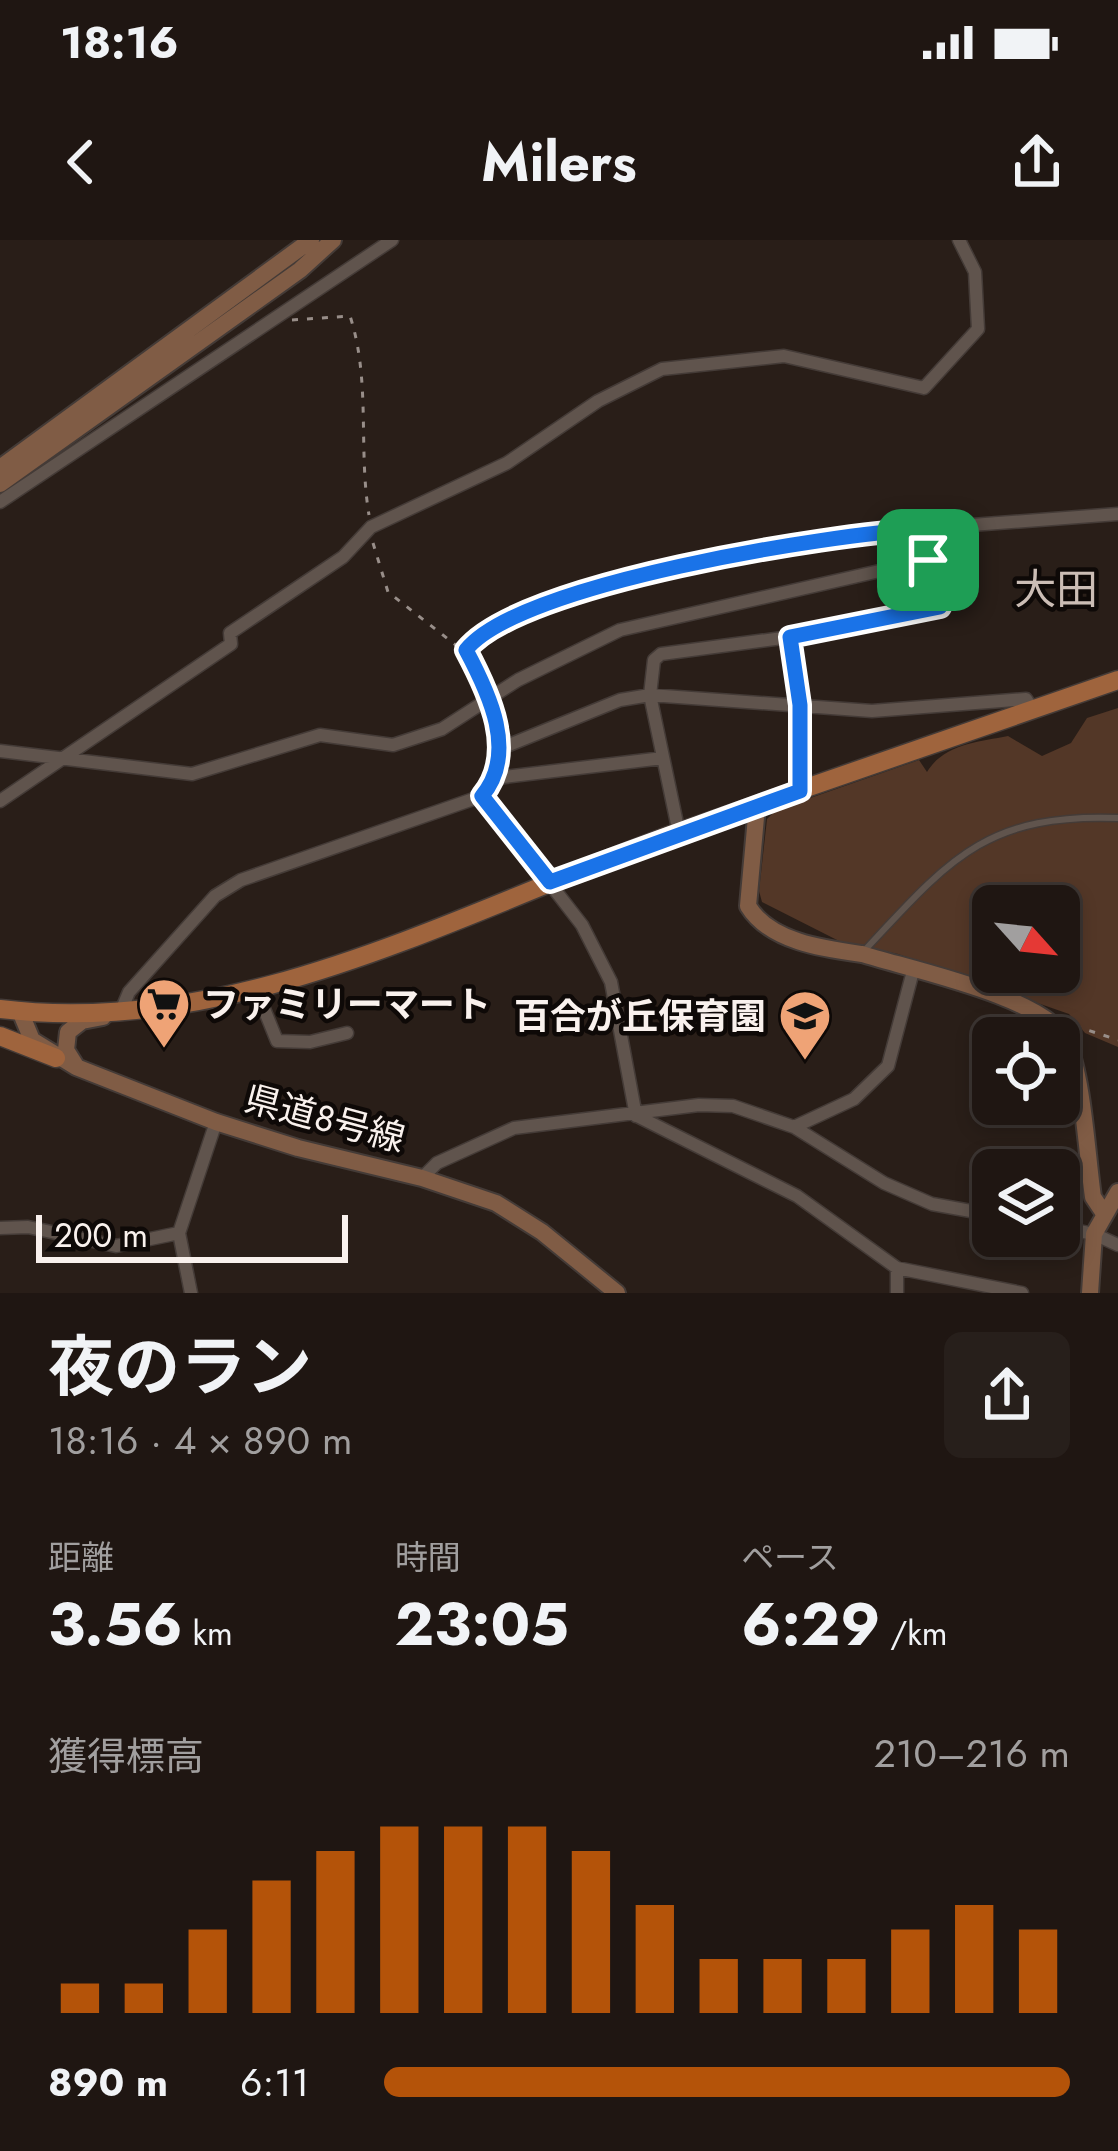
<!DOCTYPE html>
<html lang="ja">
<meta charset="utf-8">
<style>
:root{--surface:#1f1612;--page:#271f1b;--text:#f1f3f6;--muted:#a19f9f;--line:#3c3532;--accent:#b45309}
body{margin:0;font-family:Jost,"Noto Sans JP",sans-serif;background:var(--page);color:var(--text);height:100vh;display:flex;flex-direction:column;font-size:45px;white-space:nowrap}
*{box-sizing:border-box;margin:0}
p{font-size:39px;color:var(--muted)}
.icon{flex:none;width:66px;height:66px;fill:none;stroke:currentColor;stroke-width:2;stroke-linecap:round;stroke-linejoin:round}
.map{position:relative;height:1053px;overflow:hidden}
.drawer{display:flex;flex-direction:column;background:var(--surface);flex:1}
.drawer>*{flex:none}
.needle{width:78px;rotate:117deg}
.fabs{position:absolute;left:972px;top:645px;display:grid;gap:24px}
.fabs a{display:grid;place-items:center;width:108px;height:108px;border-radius:18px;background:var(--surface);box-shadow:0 6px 18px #0003,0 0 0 3px var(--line);font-size:60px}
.scale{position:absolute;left:36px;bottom:30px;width:312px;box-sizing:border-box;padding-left:12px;border:6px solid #f9f1ed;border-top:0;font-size:33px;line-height:42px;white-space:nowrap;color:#f9f1ed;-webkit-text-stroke:9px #0e0907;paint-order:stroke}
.pin{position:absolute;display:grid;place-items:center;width:102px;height:102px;color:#fff;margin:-51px;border-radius:24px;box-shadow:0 6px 18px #0006}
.round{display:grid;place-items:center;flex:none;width:126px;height:126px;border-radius:18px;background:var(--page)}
.overview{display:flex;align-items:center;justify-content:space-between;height:204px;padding:0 48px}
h1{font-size:66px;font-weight:700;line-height:90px}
.metrics{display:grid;grid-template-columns:repeat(3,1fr);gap:18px;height:204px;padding:12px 48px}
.metrics div{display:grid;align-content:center}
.metrics b{font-size:60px;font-weight:700}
.metrics small{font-size:33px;font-weight:400}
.metrics p{font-size:33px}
.chart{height:336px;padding:24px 48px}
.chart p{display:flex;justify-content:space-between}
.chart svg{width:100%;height:216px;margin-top:12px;stroke:var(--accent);stroke-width:6}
ul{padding:0 48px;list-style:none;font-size:39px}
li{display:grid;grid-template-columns:192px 144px 1fr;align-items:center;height:90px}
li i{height:30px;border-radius:15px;background:var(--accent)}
.status{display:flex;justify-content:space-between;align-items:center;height:84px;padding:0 60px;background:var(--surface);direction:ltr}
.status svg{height:33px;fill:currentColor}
header{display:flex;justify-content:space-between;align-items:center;height:156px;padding:0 48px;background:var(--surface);font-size:54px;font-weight:700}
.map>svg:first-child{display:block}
.green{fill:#533727;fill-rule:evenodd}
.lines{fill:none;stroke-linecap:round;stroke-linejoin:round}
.lane-casing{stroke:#443b37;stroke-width:9}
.street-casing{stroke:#443b37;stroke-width:15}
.secondary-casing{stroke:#443b37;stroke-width:20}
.primary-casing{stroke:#443b37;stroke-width:21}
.path{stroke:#988e89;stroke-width:3;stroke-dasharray:6 9;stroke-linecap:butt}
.lane{stroke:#60544d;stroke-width:6}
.street{stroke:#60544d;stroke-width:12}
.secondary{stroke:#805c45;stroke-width:16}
.primary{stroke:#9f643d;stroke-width:18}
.route-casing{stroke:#fff;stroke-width:24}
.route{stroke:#1a73e8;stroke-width:15}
.labels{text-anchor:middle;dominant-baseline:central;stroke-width:9;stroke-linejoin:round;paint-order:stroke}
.poi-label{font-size:36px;font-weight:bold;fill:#f9f1ed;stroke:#0e0907;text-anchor:start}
.street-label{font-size:36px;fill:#f9f1ed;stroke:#0e0907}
.quarter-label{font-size:42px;fill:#cbbdb5;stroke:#0e0907}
</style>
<div class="status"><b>18:16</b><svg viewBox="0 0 49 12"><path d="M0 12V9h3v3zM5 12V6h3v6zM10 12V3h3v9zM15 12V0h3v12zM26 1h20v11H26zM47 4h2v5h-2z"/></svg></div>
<header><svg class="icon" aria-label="back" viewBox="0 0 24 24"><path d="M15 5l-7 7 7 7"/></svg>Milers<svg class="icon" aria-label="share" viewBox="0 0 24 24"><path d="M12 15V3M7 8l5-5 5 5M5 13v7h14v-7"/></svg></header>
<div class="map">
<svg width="1118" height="1053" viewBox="0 0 1118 1053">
<rect width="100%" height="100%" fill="#291e18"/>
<path class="green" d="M1118,468V807L1085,793L1069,774L898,714L839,701L762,662L759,651L767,579L776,570L919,520L927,532C944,504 978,502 1008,496L1042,516L1071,503L1087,478ZM993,666H1059V732H993Z"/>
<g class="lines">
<g class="lane-casing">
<path id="lane" d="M864,711C948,621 985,573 1118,578"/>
</g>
<g class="street-casing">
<path id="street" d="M0,262L392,0
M790,397L800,465V551
M499,509L620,460L650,455L872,471L1026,459L1033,470
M0,511L192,534L320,495L393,505L442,489L518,440L620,390L928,320
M496,538L663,518
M482,556L582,685L611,742L636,876
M0,561L231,404L230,393L343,317L371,287L507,223L598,161L662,129L784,116L924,148L978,89L975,32L959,0
M679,593L650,455L654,420L661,414L790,397L939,367L923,289
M256,749L277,801L310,802L347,793
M121,771L129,752L215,656L241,640L482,556C518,512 489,453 466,410L479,394L558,357L780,306L892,291L1118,274
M637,876L797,956L897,1028L1022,1053
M794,887L854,859L888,826L913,731
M422,938L437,923L514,888L699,865L733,866L794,887L884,943L932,964L993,975
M1059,987L1094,994L1118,1005
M0,988L28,987L116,1006L179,993
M897,1028V1053
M191,1053L179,993L216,882"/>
</g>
<g class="secondary-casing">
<path id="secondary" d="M0,228L311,0
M0,244L300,30L333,0
M757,566L748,666C770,702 825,709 862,714C909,729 1045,757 1066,800C1083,834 1087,916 1093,957L1103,972
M20,771L32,800L76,827L216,882L298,908L422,938L496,963L542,992L617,1053
M76,826L66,810L68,792L82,781L103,777
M1090,1053L1094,994L1118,952"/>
</g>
<g class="primary-casing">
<path id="primary" d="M0,769C238,799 462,671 679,592C825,540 972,492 1118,440
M0,796L56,818"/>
</g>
<path class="path" d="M292,80L350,76C371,140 358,209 369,275
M373,303L388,352L457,406
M1075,786L1118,800"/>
<use href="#lane" class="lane"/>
<use href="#street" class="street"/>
<use href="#secondary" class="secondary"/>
<use href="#primary" class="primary"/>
</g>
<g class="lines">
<g class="route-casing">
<path id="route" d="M923,289L940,367L790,397L800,465V551L550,642L482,556C518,513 489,453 466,410C519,343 831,294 923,289Z"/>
</g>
<use href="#route" class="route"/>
</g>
<defs>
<g id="supermarket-pin" transform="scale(2.7)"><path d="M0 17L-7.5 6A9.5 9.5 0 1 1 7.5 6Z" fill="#efa376" stroke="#0e0907"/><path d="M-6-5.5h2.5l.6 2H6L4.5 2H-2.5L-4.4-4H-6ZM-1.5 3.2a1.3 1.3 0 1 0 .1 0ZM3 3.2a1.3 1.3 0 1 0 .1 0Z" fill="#111"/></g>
<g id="school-pin" transform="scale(2.7)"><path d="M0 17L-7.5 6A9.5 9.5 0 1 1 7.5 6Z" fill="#efa376" stroke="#0e0907"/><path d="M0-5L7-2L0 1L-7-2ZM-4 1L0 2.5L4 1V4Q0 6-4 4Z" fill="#111"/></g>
</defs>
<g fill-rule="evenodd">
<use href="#supermarket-pin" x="164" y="764"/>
<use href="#school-pin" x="805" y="776"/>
</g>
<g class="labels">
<g class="poi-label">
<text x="203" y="764">ファミリーマート</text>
<text x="766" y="776" text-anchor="end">百合が丘保育園</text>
</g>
<g class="street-label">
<text transform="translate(325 878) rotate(15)">県道8号線</text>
</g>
<g class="quarter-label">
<text x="1056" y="349">大田</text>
</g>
</g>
</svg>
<div class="fabs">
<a><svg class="needle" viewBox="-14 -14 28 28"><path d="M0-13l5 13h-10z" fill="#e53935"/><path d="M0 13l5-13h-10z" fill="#a19f9f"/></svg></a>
<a><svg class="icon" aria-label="locate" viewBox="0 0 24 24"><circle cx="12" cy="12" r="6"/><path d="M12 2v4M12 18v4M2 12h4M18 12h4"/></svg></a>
<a><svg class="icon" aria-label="layers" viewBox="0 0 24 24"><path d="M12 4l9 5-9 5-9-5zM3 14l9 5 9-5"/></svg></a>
</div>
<div class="scale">200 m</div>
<div class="pin" style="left:928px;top:320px;background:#1e9e55"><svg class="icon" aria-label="arrive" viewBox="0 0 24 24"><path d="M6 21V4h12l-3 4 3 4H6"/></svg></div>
</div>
<section class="drawer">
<div class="overview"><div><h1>夜のラン</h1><p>18:16 · 4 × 890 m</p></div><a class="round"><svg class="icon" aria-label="share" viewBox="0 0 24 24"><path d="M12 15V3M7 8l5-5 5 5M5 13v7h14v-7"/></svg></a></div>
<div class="metrics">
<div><p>距離</p><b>3.56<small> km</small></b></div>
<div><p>時間</p><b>23:05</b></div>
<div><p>ペース</p><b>6:29<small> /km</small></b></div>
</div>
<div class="chart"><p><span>獲得標高</span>210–216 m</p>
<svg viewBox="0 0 160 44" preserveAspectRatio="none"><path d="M5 44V38M15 44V38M25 44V27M35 44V17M45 44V11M55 44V6M65 44V6M75 44V6M85 44V11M95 44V22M105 44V33M115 44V33M125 44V33M135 44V27M145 44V22M155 44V27"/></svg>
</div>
<ul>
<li><b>890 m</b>6:11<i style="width:100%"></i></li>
</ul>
</section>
